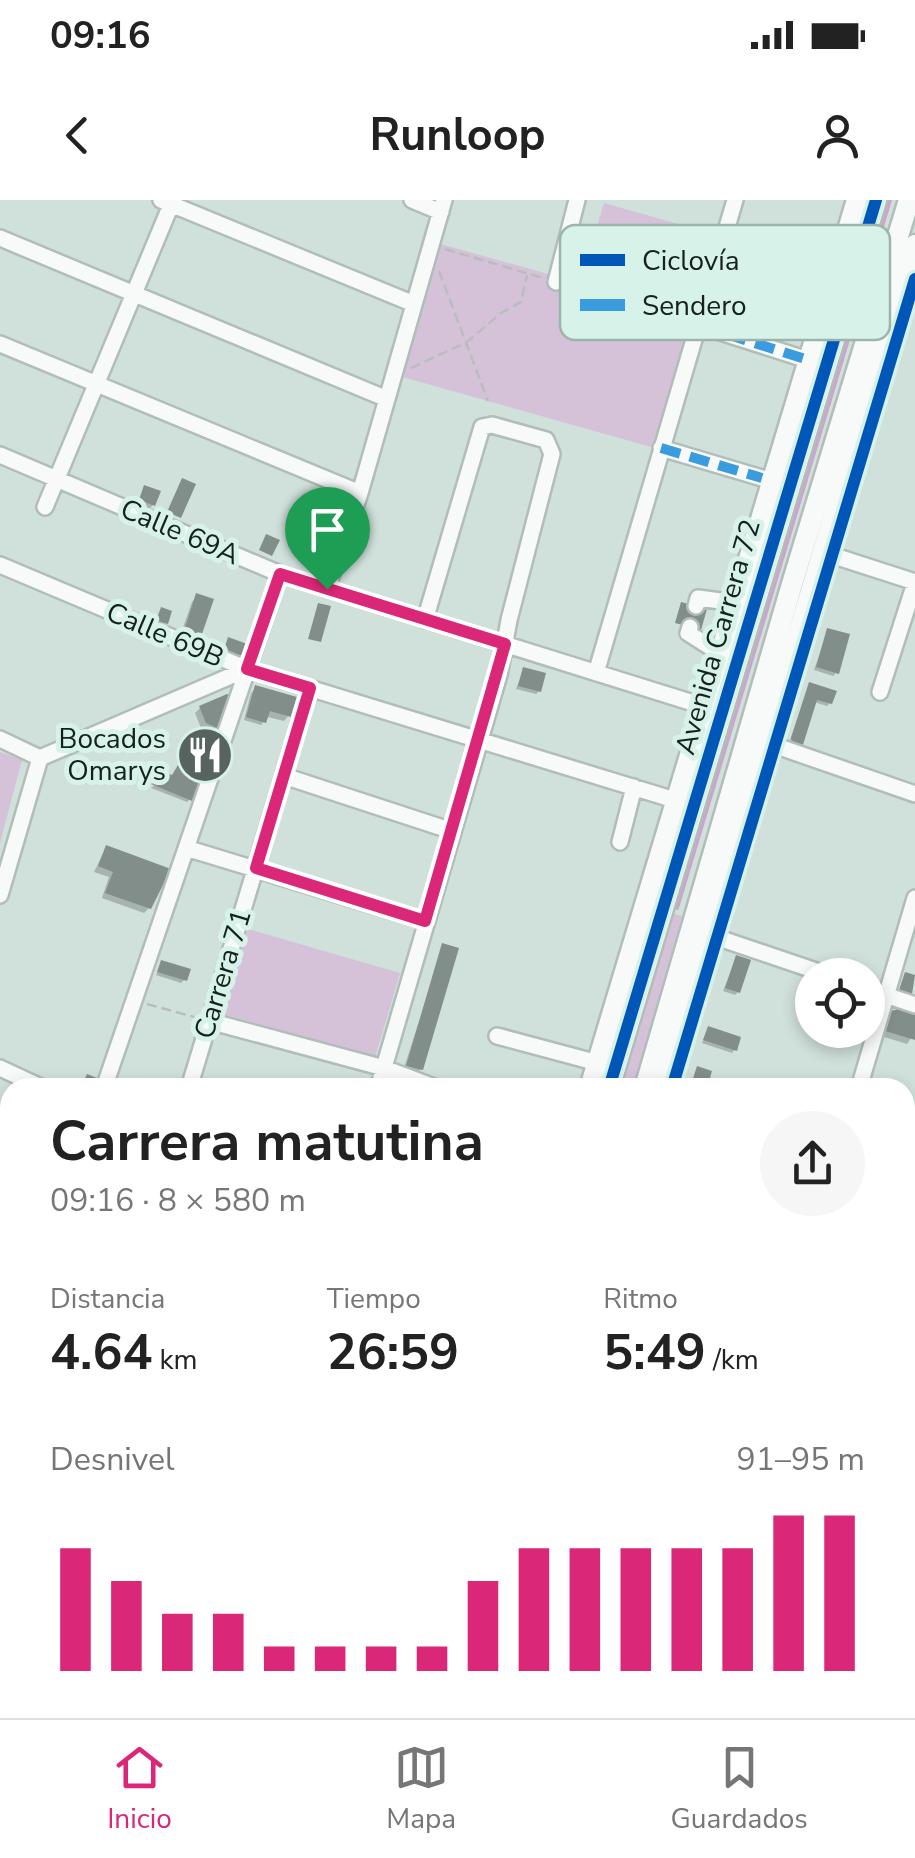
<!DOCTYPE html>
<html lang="es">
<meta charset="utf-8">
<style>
:root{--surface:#fff;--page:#f6f6f6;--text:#222;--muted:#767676;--line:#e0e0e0;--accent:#db2777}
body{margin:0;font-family:"Nunito Sans",sans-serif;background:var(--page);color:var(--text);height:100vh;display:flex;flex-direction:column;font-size:38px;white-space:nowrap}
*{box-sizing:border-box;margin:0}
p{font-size:32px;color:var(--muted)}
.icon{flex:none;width:55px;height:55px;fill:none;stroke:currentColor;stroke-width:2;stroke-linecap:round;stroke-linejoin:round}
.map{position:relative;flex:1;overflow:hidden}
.sheet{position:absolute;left:0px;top:878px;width:915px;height:642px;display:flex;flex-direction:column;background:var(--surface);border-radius:30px 30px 0 0;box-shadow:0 5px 15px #0003}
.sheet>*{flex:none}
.buttons{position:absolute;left:795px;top:758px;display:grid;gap:20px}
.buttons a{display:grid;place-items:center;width:90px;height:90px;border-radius:50%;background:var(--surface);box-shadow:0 5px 15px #0003;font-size:50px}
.pin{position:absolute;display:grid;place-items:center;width:85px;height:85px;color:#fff;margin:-102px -42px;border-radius:50% 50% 50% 0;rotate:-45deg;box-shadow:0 0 10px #0007}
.pin .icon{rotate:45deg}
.round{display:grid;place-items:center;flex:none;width:105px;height:105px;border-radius:52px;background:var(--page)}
.summary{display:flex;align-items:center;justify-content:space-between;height:170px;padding:0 50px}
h1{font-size:55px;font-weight:700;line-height:75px}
.stats{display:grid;grid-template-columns:repeat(3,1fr);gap:15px;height:170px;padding:10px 50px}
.stats div{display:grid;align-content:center}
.stats b{font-size:50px;font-weight:700}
.stats small{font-size:28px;font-weight:400}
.stats p{font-size:28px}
.chart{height:280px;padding:20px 50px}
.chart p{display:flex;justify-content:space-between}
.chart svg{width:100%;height:180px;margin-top:10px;stroke:var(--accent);stroke-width:6}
.status{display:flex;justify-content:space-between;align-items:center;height:70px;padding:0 50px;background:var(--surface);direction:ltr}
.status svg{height:28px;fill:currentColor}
header{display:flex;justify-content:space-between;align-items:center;height:130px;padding:0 50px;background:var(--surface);font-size:45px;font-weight:700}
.menu{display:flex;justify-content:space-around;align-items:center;height:140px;border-top:2px solid var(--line);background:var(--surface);font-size:28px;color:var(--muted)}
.menu a{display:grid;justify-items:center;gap:5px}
.menu .current{color:var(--accent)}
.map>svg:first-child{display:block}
.green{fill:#d5c2d9}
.shadow{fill:#0003}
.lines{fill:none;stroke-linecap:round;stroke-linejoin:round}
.stream{stroke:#cca5cf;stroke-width:4}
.building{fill:#828e8a}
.minor-casing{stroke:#b1bdb9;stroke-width:20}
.major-casing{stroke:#b1bdb9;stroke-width:22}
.highway-casing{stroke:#b1bdb9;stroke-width:25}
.path{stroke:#b9bebc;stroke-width:2.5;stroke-dasharray:10 5;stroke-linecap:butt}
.minor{stroke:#f8faf9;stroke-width:15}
.major{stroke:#f8faf9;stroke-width:18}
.highway{stroke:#f8faf9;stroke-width:20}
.quiet{stroke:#3b9bdf;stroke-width:10;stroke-dasharray:20 10;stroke-linecap:butt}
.cycleway-casing{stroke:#d7f3e9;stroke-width:19}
.cycleway{stroke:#0057b8;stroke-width:12}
.route-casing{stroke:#fff;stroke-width:20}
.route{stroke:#db2777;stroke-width:12}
.labels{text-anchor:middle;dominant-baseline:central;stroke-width:10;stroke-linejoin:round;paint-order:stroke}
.street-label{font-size:28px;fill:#16201d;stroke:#d7f3e9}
.poi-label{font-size:28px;fill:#16201d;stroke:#d7f3e9;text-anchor:end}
.key{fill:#d7f3e9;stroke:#9db4ac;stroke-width:2.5}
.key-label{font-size:28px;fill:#16201d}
</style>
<div class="status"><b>09:16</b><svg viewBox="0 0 49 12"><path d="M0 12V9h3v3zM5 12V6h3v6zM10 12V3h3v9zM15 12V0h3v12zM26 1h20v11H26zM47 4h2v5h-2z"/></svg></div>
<header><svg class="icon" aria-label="back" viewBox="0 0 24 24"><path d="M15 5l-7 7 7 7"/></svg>Runloop<svg class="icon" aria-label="person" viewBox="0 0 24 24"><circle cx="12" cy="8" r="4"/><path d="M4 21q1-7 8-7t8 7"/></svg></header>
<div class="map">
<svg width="915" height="1518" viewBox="0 0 915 1518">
<rect width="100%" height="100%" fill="#d0e0da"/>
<path class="green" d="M604,3L717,35L655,248L399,176L437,43L580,83Z
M0,552L22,560L0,643Z
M668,712L682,716L634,887L618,888Z
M248,729L400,773L375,858L223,814Z"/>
<path class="shadow" d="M145,288L153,305L150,308L137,303Z
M197,396L199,435L193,441L180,436L192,402Z
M828,430L836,473L833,476L814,470Z
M523,470L539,491L536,494L516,489Z
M809,485L830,503L827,506L814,502L800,546L789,543Z
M256,488L289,515L284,521L268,517L261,525L244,520L251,493Z
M200,508L218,528L212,533L201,528L195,513Z
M167,575L190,599L187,602L151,588Z
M106,648L149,708L144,713L102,698L109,677L94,672Z
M443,746L421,869L418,872L404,868Z
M736,758L738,792L735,795L723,791Z
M162,762L184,780L181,783L156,775Z
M871,801L876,803L868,824V807Z
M892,813L915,817V832L907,844L881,836L886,819Z
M708,829L735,849L732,853L702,843Z
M336,882L358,888H332Z
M10,1095V1128L0,1123V1114Z
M778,1510H803L800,1518H776Z"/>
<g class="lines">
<path class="stream" d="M677,708L890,0"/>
</g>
<path class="building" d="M182,278L196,284L181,318L167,312Z
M144,285L161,291L155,306L139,300Z
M266,334L280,340L272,356L259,350Z
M196,393L214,399L201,437L184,431Z
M681,402L707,409L701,430L675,423Z
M318,403L331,406L321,442L308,439Z
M161,407L172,411L168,424L156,421Z
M827,428L850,434L839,474L816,467Z
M228,437L250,445L245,457L224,450Z
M523,467L546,473L541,492L518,486Z
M809,482L837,491L832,504L817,500L802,548L793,545L791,538Z
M255,485L297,497L291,517L270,511L266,523L246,517Z
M227,494L234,497L220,529L206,523L199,506Z
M191,543L212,551L192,601L151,584L167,573L172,575Z
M106,645L171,669L151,709L105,693L113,672L98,666Z
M442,743L459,748L423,870L406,866Z
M736,755L751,760L740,793L725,788Z
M161,760L191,769L187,781L157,772Z
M905,772L915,775L912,794L899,790Z
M898,809L915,814V840L885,831L891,811Z
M708,826L741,837L737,851L703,840Z
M697,866L712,871L707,888H690Z
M87,874L102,880L99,888H81Z
M0,987L10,991V1018L0,1014Z
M10,1093V1123L0,1119Z
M915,1472V1518H899L902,1510H905V1500Z
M361,1510H390L387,1518H365L360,1514Z
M805,1510L803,1518L774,1511V1510Z
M845,1510H869L866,1518H843Z"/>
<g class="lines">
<g class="minor-casing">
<path id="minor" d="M161,0L414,104
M412,0L441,12
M0,38L387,199
M556,82L577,0
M698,125L808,160
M0,144L360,293
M661,248L762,278
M0,255L280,374L706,507
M45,307L173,0
M822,352L915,382
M0,365L247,469L678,601
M327,389L360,293L444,0
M696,406L698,398L736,403
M690,427L688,433L721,454
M596,473L735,0
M880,492L915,383
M0,539L40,558
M765,542L915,594
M40,558L247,469
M284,576L452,631
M620,642L634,587
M186,648L425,721
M0,695L40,558
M707,734L828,775
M868,789L915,805
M209,821L384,868L437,888
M497,836L598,863
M0,868L43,888
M104,888L280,374
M189,888L310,488
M378,888L499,475L509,420L552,254L546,240L492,225L482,227L425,420
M859,888L915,698
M905,1012L915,1016
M0,1180L10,1184
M905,1215L915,1218
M0,1296L10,1299
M0,1370L10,1339
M0,1420L10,1424
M906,1422L915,1392
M281,1510L289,1513
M747,1510L771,1518
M669,1518L672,1510
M879,1518L881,1510"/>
</g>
<g class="major-casing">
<path id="major" d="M0,1034L10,1038
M0,1059L10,1063
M905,1421L915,1425
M905,1443L915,1446"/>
</g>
<g class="highway-casing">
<path id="highway" d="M590,888L857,0
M609,888L876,0
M645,888L792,384L909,0
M662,888L915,45
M404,1518L407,1510
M422,1518L425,1510
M449,1518L451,1510
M466,1518L469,1510"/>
</g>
<path class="path" d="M445,49L543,78
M439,71L488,201
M570,86L687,121
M585,89L621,88L628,76L649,82L705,49
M411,168L467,142L501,113L521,102L527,75
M147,804L198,818"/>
<use href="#minor" class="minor"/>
<use href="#major" class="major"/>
<use href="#highway" class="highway"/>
<path class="quiet" d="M698,125L808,160
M661,248L762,278"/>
<g class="cycleway-casing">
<path id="cycleway" d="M609,888L876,0
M672,888L915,79"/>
</g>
<use href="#cycleway" class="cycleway"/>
</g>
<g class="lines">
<g class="route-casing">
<path id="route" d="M280,374L505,444L425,721L256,668L310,488L247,469Z"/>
</g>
<use href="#route" class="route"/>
</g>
<defs>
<g id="restaurant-disc" transform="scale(2.875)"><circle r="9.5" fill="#57635f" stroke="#d7f3e9"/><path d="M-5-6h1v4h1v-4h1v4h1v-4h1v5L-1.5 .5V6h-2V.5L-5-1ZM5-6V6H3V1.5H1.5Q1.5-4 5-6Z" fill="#fff"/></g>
</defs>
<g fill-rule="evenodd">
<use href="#restaurant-disc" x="205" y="555"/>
</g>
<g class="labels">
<g class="street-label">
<text transform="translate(180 332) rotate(23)">Calle 69A</text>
<text transform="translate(165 435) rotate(23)">Calle 69B</text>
<text transform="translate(718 437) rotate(-74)">Avenida Carrera 72</text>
<text transform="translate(223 774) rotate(-73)">Carrera 71</text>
</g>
<g class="poi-label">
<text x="166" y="539">Bocados<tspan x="166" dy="32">Omarys</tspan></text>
</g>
</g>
<rect x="560" y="25" width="330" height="115" rx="15" class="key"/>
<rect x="580" y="54" width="45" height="12" fill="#0057b8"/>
<rect x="580" y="99" width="45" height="12" fill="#3b9bdf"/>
<g class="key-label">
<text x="642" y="70">Ciclovía</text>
<text x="642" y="115">Sendero</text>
</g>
</svg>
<div class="buttons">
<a><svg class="icon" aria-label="locate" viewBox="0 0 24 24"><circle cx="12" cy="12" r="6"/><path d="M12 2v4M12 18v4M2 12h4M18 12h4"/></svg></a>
</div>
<div class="pin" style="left:327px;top:389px;background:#1e9e55"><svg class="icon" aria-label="arrive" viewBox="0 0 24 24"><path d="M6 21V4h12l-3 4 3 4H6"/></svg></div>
<section class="sheet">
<div class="summary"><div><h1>Carrera matutina</h1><p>09:16 · 8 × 580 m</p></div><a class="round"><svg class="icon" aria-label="share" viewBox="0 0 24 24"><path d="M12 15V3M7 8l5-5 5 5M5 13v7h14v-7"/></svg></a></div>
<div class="stats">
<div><p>Distancia</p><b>4.64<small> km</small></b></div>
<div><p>Tiempo</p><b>26:59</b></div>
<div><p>Ritmo</p><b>5:49<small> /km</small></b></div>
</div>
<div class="chart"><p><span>Desnivel</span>91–95 m</p>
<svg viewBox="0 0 160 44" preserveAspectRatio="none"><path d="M5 44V14M15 44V22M25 44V30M35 44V30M45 44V38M55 44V38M65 44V38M75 44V38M85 44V22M95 44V14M105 44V14M115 44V14M125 44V14M135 44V14M145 44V6M155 44V6"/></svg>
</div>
</section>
</div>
<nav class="menu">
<a class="current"><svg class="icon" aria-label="home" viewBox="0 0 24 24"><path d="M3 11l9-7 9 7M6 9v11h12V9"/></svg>Inicio</a>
<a><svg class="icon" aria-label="map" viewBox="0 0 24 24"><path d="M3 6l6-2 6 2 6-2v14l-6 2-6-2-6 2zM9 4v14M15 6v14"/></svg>Mapa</a>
<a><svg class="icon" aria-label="saved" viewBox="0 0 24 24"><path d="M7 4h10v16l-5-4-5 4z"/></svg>Guardados</a>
</nav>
